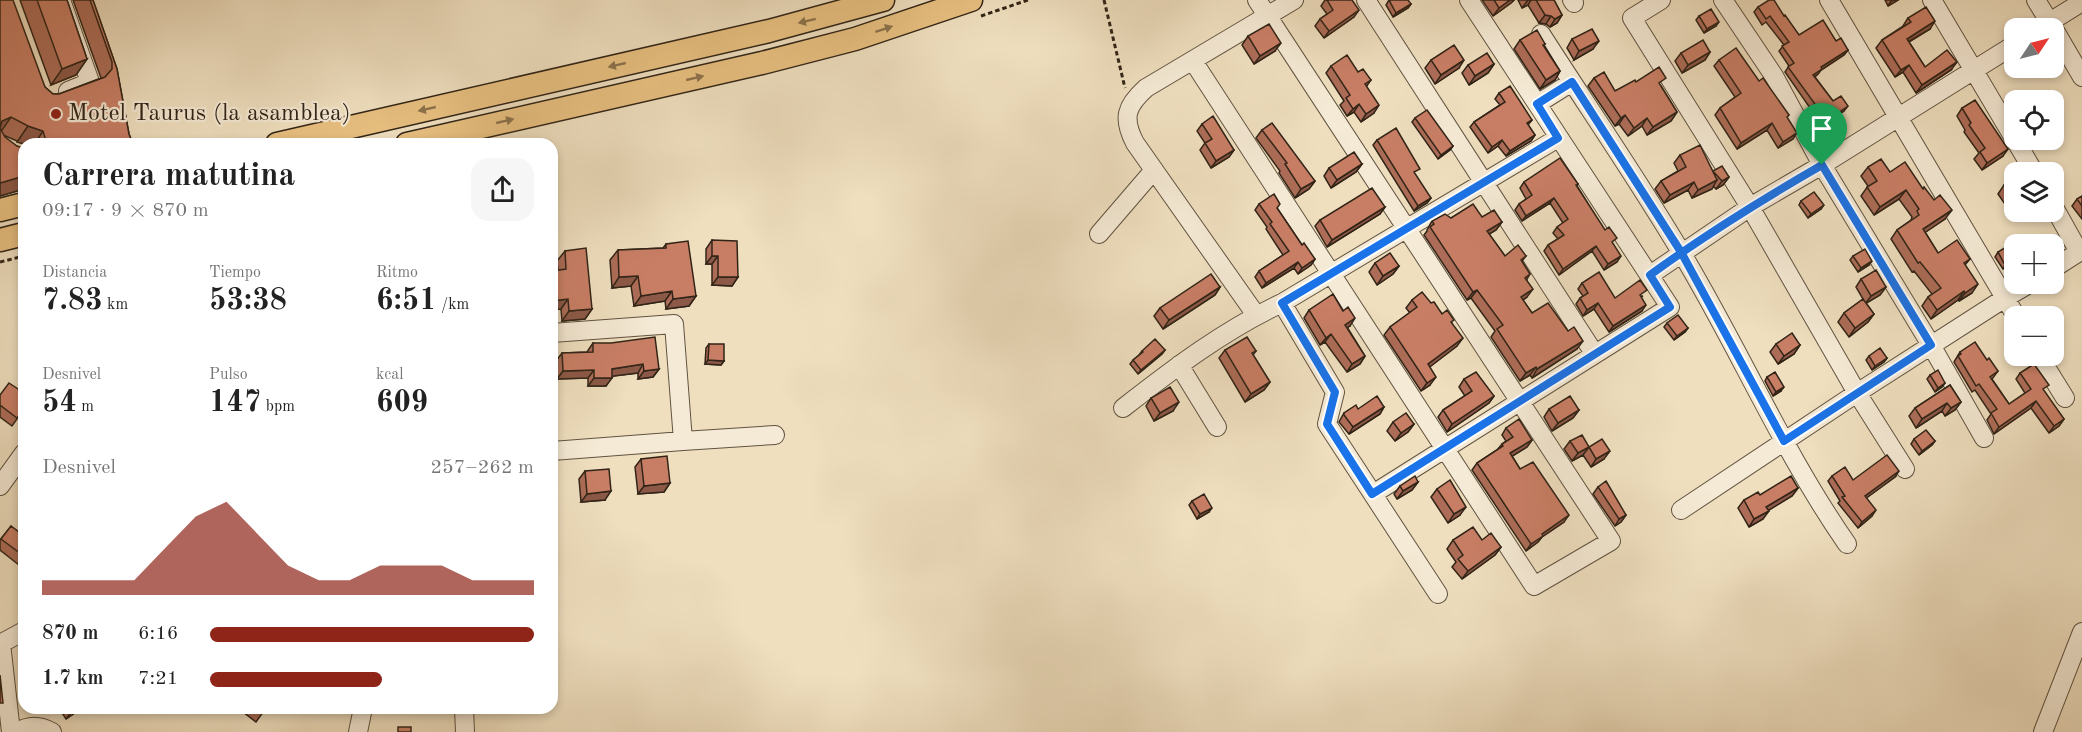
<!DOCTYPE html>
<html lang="es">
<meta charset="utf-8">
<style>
:root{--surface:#fff;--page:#f6f6f6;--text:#222;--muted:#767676;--accent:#8f2418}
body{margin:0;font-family:"Old Standard TT",serif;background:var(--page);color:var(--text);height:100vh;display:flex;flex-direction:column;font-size:22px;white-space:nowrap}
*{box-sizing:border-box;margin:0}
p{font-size:20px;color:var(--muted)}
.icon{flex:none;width:33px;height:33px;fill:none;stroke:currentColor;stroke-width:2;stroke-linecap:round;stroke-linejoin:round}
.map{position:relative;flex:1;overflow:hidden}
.drawer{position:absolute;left:18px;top:138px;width:540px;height:576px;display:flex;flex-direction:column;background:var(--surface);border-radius:18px;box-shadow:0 3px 9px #0003}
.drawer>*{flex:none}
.needle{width:39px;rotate:55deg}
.fabs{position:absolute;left:2004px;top:18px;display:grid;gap:12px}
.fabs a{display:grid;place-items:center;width:60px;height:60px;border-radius:12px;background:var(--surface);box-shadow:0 3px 9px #0003;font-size:30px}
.pin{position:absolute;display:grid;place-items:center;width:51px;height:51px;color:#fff;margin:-62px -26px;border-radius:50% 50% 50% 0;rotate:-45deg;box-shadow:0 0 6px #0007}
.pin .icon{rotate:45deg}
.round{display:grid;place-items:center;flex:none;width:63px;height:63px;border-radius:18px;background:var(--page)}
.summary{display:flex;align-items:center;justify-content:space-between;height:102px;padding:0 24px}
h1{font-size:33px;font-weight:800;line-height:45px}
.metrics{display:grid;grid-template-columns:repeat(3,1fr);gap:9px;height:102px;padding:6px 24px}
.metrics div{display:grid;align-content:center}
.metrics b{font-size:30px;font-weight:800}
.metrics small{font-size:16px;font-weight:400}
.metrics p{font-size:16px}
.chart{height:168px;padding:12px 24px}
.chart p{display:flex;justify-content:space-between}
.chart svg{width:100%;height:108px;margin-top:6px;fill:var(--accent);opacity:.7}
ul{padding:0 24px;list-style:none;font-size:20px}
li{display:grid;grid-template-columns:96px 72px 1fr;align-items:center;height:45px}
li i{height:15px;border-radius:8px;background:var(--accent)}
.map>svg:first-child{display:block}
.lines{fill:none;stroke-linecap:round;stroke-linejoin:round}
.minor-casing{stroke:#605341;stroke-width:20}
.major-casing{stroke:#312417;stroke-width:25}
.path{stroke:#312417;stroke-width:3;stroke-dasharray:4.5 3;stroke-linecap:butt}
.minor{stroke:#f5ead5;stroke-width:18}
.major{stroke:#e8c080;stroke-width:22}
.wall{fill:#ac6c57;stroke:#312417;stroke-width:1.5}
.shaded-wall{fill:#8c5847;stroke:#312417;stroke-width:1.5}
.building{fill:#c87e65;stroke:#312417;stroke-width:1.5}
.oneway{fill:#8c724c}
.route-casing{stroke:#fff;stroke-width:12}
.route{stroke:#1a73e8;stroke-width:8}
.poi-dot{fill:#8f2418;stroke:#f5ead5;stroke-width:2}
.labels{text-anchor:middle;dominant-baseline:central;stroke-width:4.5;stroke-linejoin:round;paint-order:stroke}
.poi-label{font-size:24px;fill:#312417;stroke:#f5ead5;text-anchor:start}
</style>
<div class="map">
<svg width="2082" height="732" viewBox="0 0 2082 732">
<rect width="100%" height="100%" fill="#efdfbf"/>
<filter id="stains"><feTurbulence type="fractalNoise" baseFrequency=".00333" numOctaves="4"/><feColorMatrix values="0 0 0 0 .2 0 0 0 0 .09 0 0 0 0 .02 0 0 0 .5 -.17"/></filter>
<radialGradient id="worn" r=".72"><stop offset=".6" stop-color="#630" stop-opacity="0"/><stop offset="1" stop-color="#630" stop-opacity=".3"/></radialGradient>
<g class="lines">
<g class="minor-casing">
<path id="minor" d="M61,0L90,82L68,91
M1366,0L1594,353
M1572,0L1574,3
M1661,0L1632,18L1750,207L1857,393L1905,469
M1723,0L1774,76L1822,165L1931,345L1984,438
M1829,0L2005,298L2029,284
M1932,0L2034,172
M2036,0L2053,28
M2040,28L2082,2
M2054,29L2082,77
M1541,34C1587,106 1637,178 1681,252C1739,348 1783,452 1847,544
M1193,61L1534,586L1611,541L1257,0
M1537,104L1572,82
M2054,207L2079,252
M1099,234L1154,170
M2054,268L2082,250
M1650,275L1750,207L1822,165L2014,45
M1282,303L1335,392L1327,424L1438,594
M1256,315L1135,143C1122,118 1126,106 1146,88L1294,0
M552,333L674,324L683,441L552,451
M2039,356L2065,398
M1179,365L1217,427
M1123,408C1173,369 1224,330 1282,303L1558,138
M683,441L775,435
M0,486L24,453
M1373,494L1670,307L1469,0
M1681,510L1857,393L2005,298L2016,316
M1,643L11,732
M0,644L24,631
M464,708L465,732
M17,732C29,725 39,725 52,732
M358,732L363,708
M2043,732L2082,632"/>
</g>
<g class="major-casing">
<path id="major" d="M277,144L769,31L883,0
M407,144L762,63L855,39L971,0
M0,210L24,204
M0,240L24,234"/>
</g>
<path class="path" d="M1104,0L1125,88
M981,16L1028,0
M0,262L24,256"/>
<use href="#minor" class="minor"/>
<use href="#major" class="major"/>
</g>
<path class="wall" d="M0,0L45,87L53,94H59L101,78L73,0H93L117,69L129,134L133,144H24L3,135L24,189L0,196Z
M20,0H67L87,59L76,75L51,85Z
M1325,0H1352L1354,17L1324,38L1315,26L1320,19L1327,14L1321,6Z
M1389,0L1411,4L1408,8L1393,17L1386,5Z
M1482,0H1514L1511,3L1493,16Z
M1518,0H1554L1562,15L1557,23L1550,27L1546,24L1539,23L1528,5L1522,8Z
M1885,0H1898L1888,6Z
M1758,7L1784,16L1799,35L1836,41L1848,50L1844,55L1821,70L1818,74L1815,77L1833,101L1844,111L1821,127L1814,118L1815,115L1785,72L1789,66L1779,51L1784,45L1766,22L1762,25L1754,12Z
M1699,16L1716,26L1704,33L1696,20Z
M1908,18L1930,29L1909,42L1925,67L1951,70L1916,93L1903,72L1895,77L1876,48L1882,40L1903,26Z
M1248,36L1275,51L1254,64L1242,45Z
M1572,39L1593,49L1574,60L1567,48Z
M1520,40L1545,44L1544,45L1560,71L1555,80L1540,89L1514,49Z
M1710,52L1705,60L1682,73L1675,61L1681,53Z
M1431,60L1459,68L1435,84L1425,68Z
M1719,60L1759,81L1789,115L1787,117L1793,139L1778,148L1767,130L1737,149L1715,115L1720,108L1735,97L1714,66Z
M1494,64L1488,73L1469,85L1462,73L1468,65Z
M1331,66L1358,72L1371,80L1366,87L1374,113L1361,122L1354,112L1347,116L1340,105L1344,101L1326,73Z
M1594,78L1615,91L1636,82L1661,86L1677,112L1671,121L1647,135L1642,126L1628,136L1619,124L1615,126L1588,86Z
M1499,93L1532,120L1528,125L1535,135L1531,141L1506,156L1498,146L1488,153L1470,127L1474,122L1500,105L1495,99Z
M1962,108L2003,156L1982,170L1974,159L1979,153L1964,132L1965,130L1957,116Z
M1415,118L1453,146L1450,150L1438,159L1412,122Z
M1202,124L1234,150L1229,157L1211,168L1200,150L1205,143L1197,131Z
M1262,130L1315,181L1309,189L1295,198L1279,173L1280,171L1256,138Z
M1377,140L1431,198L1427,203L1414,211L1373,145Z
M1680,155L1713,171L1729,177L1723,185L1716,189L1713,186L1712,189L1692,198L1688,190L1664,203L1655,189L1661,181L1678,171L1674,163Z
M1362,164L1356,172L1331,188L1324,176L1329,168Z
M1868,167L1890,172L1923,189L1945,219L1925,232L1938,253L1970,259L1965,265L1972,293L1959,301L1958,300L1931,319L1922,306L1928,297L1932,294L1914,271L1912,272L1891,239L1897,230L1911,220L1912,217L1899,199L1874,215L1861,196L1868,186L1861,176Z
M2014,179V202L2007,207L1998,194L2004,185Z
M1524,182L1578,184L1577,186L1613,244L1617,262L1604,270L1592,251L1559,275L1544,251L1548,245L1558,239L1553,233L1557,227L1563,223L1550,203L1522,221L1515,210L1519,204L1526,199L1520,188Z
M2082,196V219L2072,206L2077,199Z
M1801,201L1821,209L1808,218L1799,205Z
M1259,204L1277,208L1302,245L1315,259L1311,265L1298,274L1294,268L1262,288L1255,277L1259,271L1283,255L1266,229L1267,227L1255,210Z
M1385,207L1380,214L1327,247L1315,226L1320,220Z
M1482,217L1502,222L1496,230L1489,234L1505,256H1526L1522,261L1530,274L1527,279V297L1523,300L1532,313L1577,349L1532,378L1530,375L1520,381L1491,337L1495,331L1471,298L1467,300L1424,235L1427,231V230L1432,221L1451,218Z
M712,240L738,277L732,286L712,285V264H706V249Z
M666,244L696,296L689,306L666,309L665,301L634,306L631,286L612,288L610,260L618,250L663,248Z
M565,251L592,309L585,319L562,321L561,309L552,310V271L558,270L557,261Z
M1998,252L2014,261L2003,269L1995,257Z
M1853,256L1869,265L1858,272L1850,260Z
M1375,263L1399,266L1393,274L1377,285L1369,272Z
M1861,279L1886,287L1880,295L1866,303L1874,314L1868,322L1849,337L1838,322L1844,313L1863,299L1856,287Z
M1582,283L1615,298L1643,296L1641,297L1642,311L1609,332L1594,309L1583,316L1576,304L1580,298L1583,296L1578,289Z
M1220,287L1215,295L1163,329L1154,316L1160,308Z
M1412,300L1431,303L1452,323L1457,346L1429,367L1430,385L1421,391L1384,335L1390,327L1410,313L1406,308Z
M1309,310L1343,311L1350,326L1347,327L1365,356L1360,364L1347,372L1325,342L1320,345L1304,318Z
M1667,323L1688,328L1685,332L1674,340L1664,327Z
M593,343L659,369L653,377L638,379V373L612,376L606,386H588V378L557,379L556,361L562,353L587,352Z
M709,344L724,361L721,365L705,364L706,348Z
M1776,344L1800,345L1794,354L1778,364L1770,352Z
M1165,350L1162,354L1138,374L1130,364L1133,360L1139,355L1142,351Z
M1225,350L1256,351L1253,355L1270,382L1264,390L1245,402L1219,358Z
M1960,352L1987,360L1998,371L1992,379L2009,404L2025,393L2016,379L2020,373L2044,392L2064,419L2059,426L2049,433L2031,408L1994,434L1987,420L1991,414L1975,390L1972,392L1954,362Z
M1869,356L1887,358L1884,362L1872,370L1866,360Z
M1930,375L1945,383L1942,387L1935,392L1927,379Z
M1767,377L1781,391L1773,396L1765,381Z
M1464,379L1494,396L1489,403L1447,432L1438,417L1443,410L1465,396L1459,387Z
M1950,385L1961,402L1955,410L1945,416L1942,411L1916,428L1909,416L1915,408Z
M0,395L24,409L12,426L0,417Z
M1151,398L1173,411L1154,421L1146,406Z
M1384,407L1380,414L1349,434L1339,422L1344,413Z
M1549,409L1579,410L1573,418L1552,431L1544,417Z
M1393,422L1414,424L1408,432L1395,441L1387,431Z
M1506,428L1532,440L1527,447L1512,456L1520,469L1564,522L1542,537L1538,542L1526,551L1472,470L1477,463L1497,450L1502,444L1506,441L1502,435Z
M1914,439L1935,441L1932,445L1919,455L1911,444Z
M1570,441L1589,447L1604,459L1591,467L1583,455L1572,461L1564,449Z
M641,459L670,483L664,492L638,494L635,467Z
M585,471L605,500L581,502L579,479Z
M1832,476L1853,480L1895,477L1866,498L1872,516L1858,528L1838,503L1840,501L1828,481Z
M1418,482L1412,490L1397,499L1394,494L1400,486Z
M1598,487L1626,515L1621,522L1615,526L1593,494Z
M1798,488L1792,496L1768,510L1763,519L1749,527L1738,508L1744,500L1760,495Z
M1437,489L1460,515L1448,523L1431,497Z
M1192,501L1209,512L1197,519L1189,505Z
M11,526L24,536V558L19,565L0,550V540Z
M1453,540H1482L1501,547L1495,555L1462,579L1452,567L1456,562L1447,549Z
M59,708H82L66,719Z
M238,708H266L256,722Z"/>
<path class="shaded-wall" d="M1510,0H1514L1511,3L1493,16L1499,8Z
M1528,0H1531L1528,5L1522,8Z
M1894,0H1898L1888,6L1891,1Z
M1411,4L1408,8L1393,17L1396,13Z
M1359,10L1354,17L1324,38L1329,31Z
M1545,15L1551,16L1546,24L1539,23Z
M1562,15L1557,23L1550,27L1555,19Z
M1935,21L1930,29L1901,46L1907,39Z
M1719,22L1716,26L1704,33L1707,29Z
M1599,41L1593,49L1574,60L1579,51Z
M1281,43L1275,51L1254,64L1260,56Z
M1848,50L1844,55L1821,70L1818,74L1809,80L1821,67Z
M1710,52L1705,60L1682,73L1688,65Z
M87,59L76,75L51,85L62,69Z
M1464,60L1459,68L1435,84L1441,75Z
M1957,62L1951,70L1916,93L1922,85Z
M1494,64L1488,73L1469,85L1475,76Z
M1909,65L1903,72L1895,77L1901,70Z
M1560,71L1555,80L1540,89L1546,80Z
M1359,104L1354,112L1347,116L1353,109Z
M1379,105L1374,113L1361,122L1366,114Z
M1848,106L1844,111L1821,127L1825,122Z
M1677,112L1671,121L1647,135L1653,127Z
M1625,115L1619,124L1615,126L1621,118Z
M11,117L0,133V125L2,121Z
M1647,118L1642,126L1628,136L1634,128Z
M1772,123L1767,130L1737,149L1741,143Z
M28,126L43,131L35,144H24L17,142Z
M1797,133L1793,139L1778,148L1783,142Z
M1535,135L1531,141L1506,156L1510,151Z
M1502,140L1498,146L1488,153L1492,147Z
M1453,146L1450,150L1438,159L1441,155Z
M2008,149L2003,156L1982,170L1987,163Z
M1234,150L1229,157L1211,168L1216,161Z
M1362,164L1356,172L1331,188L1337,180Z
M24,176V189L0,196V183Z
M1729,177L1723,185L1716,189L1722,181Z
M1717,180L1712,189L1692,198L1698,190Z
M1315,181L1309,189L1295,198L1301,189Z
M1694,182L1688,190L1664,203L1670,195Z
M1906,190L1899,199L1874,215L1880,207Z
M1431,198L1427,203L1414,211L1418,206Z
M1554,198L1550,203L1522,221L1526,216Z
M2014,198V202L2007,207L2013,199Z
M1824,205L1821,209L1808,218L1811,214Z
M1385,207L1380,214L1327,247L1332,240Z
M1952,210L1945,219L1917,238L1923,229Z
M1502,222L1496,230L1481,239L1487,231Z
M1596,246L1592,251L1559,275L1563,269Z
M712,256H718L712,264H706Z
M1621,256L1617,262L1604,270L1608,264Z
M1315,259L1311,265L1298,274L1302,268Z
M2014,259V261L2003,269L2005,265Z
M1872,261L1869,265L1858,272L1861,268Z
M1298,262L1294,268L1262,288L1266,283Z
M1399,266L1393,274L1377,285L1383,276Z
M638,276L631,286L612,288L619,277Z
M718,277H738L732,286L712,285Z
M1978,284L1972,293L1959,301L1965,293Z
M1220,287L1215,295L1163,329L1169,320Z
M1886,287L1880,295L1865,304L1871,296Z
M1533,289L1527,297L1516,305L1521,297Z
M1477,290L1471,298L1467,300L1473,292Z
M672,291L665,301L634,306L641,296Z
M1964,291L1958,300L1931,319L1937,310Z
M696,296L689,306L666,309L673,299Z
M568,299L561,309L552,310V301Z
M1598,303L1594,309L1583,316L1587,310Z
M1646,305L1642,311L1609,332L1613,326Z
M592,309L585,319L562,321L569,311Z
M1874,314L1868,322L1849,337L1855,328Z
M1355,318L1350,326L1340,332L1345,325Z
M1688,328L1685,332L1674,340L1677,336Z
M1331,334L1325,342L1320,345L1326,338Z
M1463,338L1457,346L1422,373L1428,364Z
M1583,341L1577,349L1532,378L1537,369Z
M1800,345L1794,354L1778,364L1784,356Z
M1165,350L1162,354L1138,374L1141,370Z
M1365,356L1360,364L1347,372L1352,364Z
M1887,358L1884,362L1872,370L1875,366Z
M708,360L724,361L721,365L705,364Z
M643,364L638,373L606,377L612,369Z
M1536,367L1530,375L1520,381L1526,373Z
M659,369L653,377L638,379L644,371Z
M594,370L588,378L557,379L563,371Z
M1436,377L1430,385L1421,391L1427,383Z
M594,378H612L606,386H588Z
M1270,382L1264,390L1245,402L1251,394Z
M1945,383L1942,387L1935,392L1938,388Z
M1784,387L1781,391L1773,396L1776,392Z
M1494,396L1489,403L1447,432L1452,424Z
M2036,401L2031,408L1994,434L1999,427Z
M1179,402L1173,411L1154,421L1160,413Z
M1961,402L1955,410L1945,416L1951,408Z
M1947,403L1942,411L1916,428L1922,419Z
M1384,407L1380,414L1349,434L1353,427Z
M1579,410L1573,418L1552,431L1558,423Z
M2064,419L2059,426L2049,433L2054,426Z
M1414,424L1408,432L1395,441L1401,433Z
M1532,440L1527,447L1506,460L1510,453Z
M1935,441L1932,445L1919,455L1922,451Z
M1589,447L1583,455L1572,461L1578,453Z
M1610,451L1604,459L1591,467L1596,459Z
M1899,471L1895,477L1861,502L1865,496Z
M1418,482L1412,490L1397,499L1403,491Z
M670,483L664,492L638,494L644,486Z
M1798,488L1792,496L1761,515L1766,507Z
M611,491L605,500L581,502L587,494Z
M1466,507L1460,515L1448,523L1454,514Z
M1212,508L1209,512L1197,519L1200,514Z
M1876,510L1872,516L1858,528L1862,522Z
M1769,511L1763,519L1749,527L1754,519Z
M1569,515L1564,522L1542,537L1538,542L1526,551L1531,544L1542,534Z
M1626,515L1621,522L1615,526L1619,519Z
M1501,547L1495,555L1462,579L1468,571Z
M76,708H82L66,719L72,711Z"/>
<path class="building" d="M0,0H13L45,87L53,94H59L105,77L112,69V62L90,0H93L117,69L129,134L133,144H45L46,141L43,131L28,126L11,117L2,121L0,128Z
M37,0H67L87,59L62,69Z
M1327,0H1352L1359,10L1329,31L1320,19L1333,10Z
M1389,0H1408L1411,4L1396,13Z
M1494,0H1510L1499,8Z
M1536,0H1554L1562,15L1555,19L1551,16L1545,15Z
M1769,0H1774L1784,16L1785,15L1799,35L1823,20L1836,41L1841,38L1848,50L1821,67L1822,69L1813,75L1833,101L1841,96L1848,106L1825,122L1818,112L1820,111L1788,67L1794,63L1782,46L1789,42L1770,16L1766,19L1758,7Z
M1926,7L1935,21L1907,39L1925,67L1947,50L1957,62L1922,85L1909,65L1901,70L1882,40L1911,22L1908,18Z
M1711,9L1719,22L1707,29L1699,16Z
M1269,24L1281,43L1260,56L1248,36Z
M1592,29L1599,41L1579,51L1572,39Z
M1537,30L1545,44L1543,45L1560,71L1546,80L1520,40Z
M1703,40L1710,52L1688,65L1681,53Z
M1454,45L1464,60L1441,75L1431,60Z
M1736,48L1759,81L1763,78L1789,115L1787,117L1797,133L1783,142L1772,123L1741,143L1720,108L1741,93L1719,60Z
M1487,53L1494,64L1475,76L1468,65Z
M1347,55L1358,72L1363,69L1371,80L1365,84L1379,105L1366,114L1359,104L1353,109L1346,98L1350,95L1331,66Z
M1659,67L1666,78L1659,83L1677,112L1653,127L1647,118L1634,128L1625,115L1621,118L1594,78L1604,72L1615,91L1635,80L1636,82Z
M1510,86L1532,120L1527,123L1535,135L1510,151L1502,140L1492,147L1474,122L1505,102L1499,93Z
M1975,100L2008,149L1987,163L1980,152L1985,148L1969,125L1971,123L1962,108Z
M1427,110L1453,146L1441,155L1415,118Z
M1213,116L1234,150L1216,161L1205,143L1212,139L1202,124Z
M1272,123L1315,181L1301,189L1285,164L1287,163L1262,130Z
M0,128L5,137L17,146L24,148V176L0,183Z
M1396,128L1420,169L1414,172L1431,198L1418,206L1377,140Z
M1700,145L1717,180L1698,190L1694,182L1670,195L1661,181L1686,167L1680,155Z
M1354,152L1362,164L1337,180L1329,168Z
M1560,158L1578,184L1576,185L1605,230L1609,227L1617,238L1612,242L1621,256L1608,264L1596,246L1563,269L1548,245L1564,235L1557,227L1568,219L1554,198L1526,216L1519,204L1532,195L1524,182Z
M1881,159L1890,172L1905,162L1923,189L1924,187L1934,200L1940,195L1952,210L1923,229L1938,253L1957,240L1970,259L1964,263L1978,284L1965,293L1964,291L1937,310L1928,297L1941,288L1920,262L1918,263L1897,230L1919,215L1917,211L1919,209L1906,190L1880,207L1867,187L1877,181L1868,167Z
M1722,166L1729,177L1722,181L1713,171Z
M2014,179V198L2013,199L2004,185Z
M1372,188L1385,207L1332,240L1320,220Z
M1814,192L1824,205L1811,214L1801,201Z
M1274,194L1280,204L1277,208L1302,245L1304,243L1315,259L1302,268L1298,262L1266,283L1259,271L1289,251L1270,224L1272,222L1259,204Z
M2082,196V206L2077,199Z
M1473,204L1482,217L1494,210L1502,222L1487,231L1505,256L1518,245L1526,256L1521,260L1530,274L1525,278L1533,289L1521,297L1532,313L1548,303L1568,331L1574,327L1583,341L1537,369L1536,367L1526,373L1497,329L1503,325L1477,290L1473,292L1430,227L1434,224L1432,221L1445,214L1451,218Z
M552,229L555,230L554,248H552Z
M712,240L737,241L738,277H718V256H712Z
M688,241L696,296L673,299L672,291L641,296L638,276L619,277L618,250L666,248V244Z
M2058,243L2061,248L2054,253V246Z
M2011,244L2014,250V259L2005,265L1998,252Z
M586,248L592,309L569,311L568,299L552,301V271L566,269L565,251Z
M1865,249L1872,261L1861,268L1853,256Z
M1390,253L1399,266L1383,276L1375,263Z
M1876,270L1886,287L1871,296L1861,279Z
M1599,272L1615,298L1640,280L1647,290L1640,295L1646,305L1613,326L1598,303L1587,310L1580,298L1588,293L1582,283Z
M1211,274L1220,287L1169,320L1160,308Z
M1422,292L1431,303L1434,302L1442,314L1447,310L1454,320L1451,322L1463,338L1428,364L1436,377L1427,383L1390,327L1417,307L1412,300Z
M1333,294L1343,311L1348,307L1355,318L1345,325L1365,356L1352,364L1331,334L1326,338L1309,310Z
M1863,299L1874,314L1855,328L1844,313Z
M1678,315L1688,328L1677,336L1667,323Z
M1792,333L1800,345L1784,356L1776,344Z
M655,337L659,369L644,371L643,364L612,369V378H594V370L563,371L562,353L593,352V343H611Z
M1247,337L1256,351L1252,353L1270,382L1251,394L1225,350Z
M1155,339L1165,350L1141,370L1133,360L1143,352L1142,351Z
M1975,342L1987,360L1989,358L1998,371L1990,377L2009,404L2031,389L2020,373L2034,364L2049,385L2043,389L2064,419L2054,426L2036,401L1999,427L1991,413L1997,409L1979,384L1976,386L1958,356L1961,354L1960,352Z
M709,344H724V361L708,360Z
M1880,348L1887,358L1875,366L1869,356Z
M1938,370L1945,383L1938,388L1930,375Z
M1476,372L1494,396L1452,424L1443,410L1472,391L1464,379Z
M1775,372L1784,387L1776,392L1767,377Z
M9,383L24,393V409L17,418L0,405V395Z
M1950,385L1961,402L1951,408L1947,403L1922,419L1915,408Z
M1170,387L1179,402L1160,413L1151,398Z
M1377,396L1384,407L1353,427L1344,415V413L1356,405L1358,409Z
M1570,396L1579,410L1558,423L1549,409Z
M1406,413L1414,424L1401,433L1393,422Z
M1519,419L1532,440L1510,453L1520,469L1533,462L1569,515L1542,534L1543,536L1531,544L1477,463L1503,446L1502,444L1513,437L1506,428Z
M1926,430L1935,441L1922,451L1914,439Z
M1582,435L1589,447L1578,453L1570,441Z
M1602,439L1610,451L1596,459L1589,447Z
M1887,455L1899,471L1865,496L1876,510L1862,522L1842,497L1845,496L1832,476L1845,467L1853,480Z
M667,456L670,483L644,486L641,459Z
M609,469L611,491L587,494L585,471Z
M1415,476L1418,482L1403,491L1400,486Z
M1791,476L1798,488L1766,507L1769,511L1754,519L1744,500L1758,492L1760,495Z
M1450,480L1466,507L1454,514L1437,489Z
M1606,481L1626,515L1619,519L1598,487Z
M1204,494L1212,508L1200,514L1192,501Z
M11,526L24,536V556L1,539Z
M1473,527L1482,540L1491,533L1501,547L1468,571L1458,559L1463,555L1453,540Z
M0,675L3,703H0Z
M398,727H411V732H398Z"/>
<defs><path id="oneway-solid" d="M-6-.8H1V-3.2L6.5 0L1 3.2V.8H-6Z" transform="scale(1.5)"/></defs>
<g class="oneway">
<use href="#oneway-solid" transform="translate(807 21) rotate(166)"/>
<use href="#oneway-solid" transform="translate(884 29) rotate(-18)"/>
<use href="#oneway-solid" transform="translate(617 65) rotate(167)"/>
<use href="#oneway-solid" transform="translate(695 78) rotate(-13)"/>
<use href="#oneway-solid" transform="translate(427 109) rotate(167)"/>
<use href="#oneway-solid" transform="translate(505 121) rotate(-13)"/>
</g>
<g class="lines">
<g class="route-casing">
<path id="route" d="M1822,165C1763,199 1705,235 1650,275L1670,307L1372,494L1327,424L1335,392L1282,303L1558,138L1537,104L1572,82L1681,252L1784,441L1931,345L1822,165"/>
</g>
<use href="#route" class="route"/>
</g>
<circle class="poi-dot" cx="56" cy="114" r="6"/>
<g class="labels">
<g class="poi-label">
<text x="68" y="114">Motel Taurus (la asamblea)</text>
</g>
</g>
<rect width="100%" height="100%" filter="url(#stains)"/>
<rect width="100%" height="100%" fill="url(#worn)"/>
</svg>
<div class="fabs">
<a><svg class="needle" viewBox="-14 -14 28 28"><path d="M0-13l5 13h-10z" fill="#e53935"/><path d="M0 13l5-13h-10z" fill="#767676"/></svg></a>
<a><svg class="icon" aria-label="locate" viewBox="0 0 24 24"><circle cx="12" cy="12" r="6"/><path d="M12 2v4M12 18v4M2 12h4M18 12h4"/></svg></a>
<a><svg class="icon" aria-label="layers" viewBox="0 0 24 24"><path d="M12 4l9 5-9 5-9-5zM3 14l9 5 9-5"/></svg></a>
<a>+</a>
<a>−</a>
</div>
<div class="pin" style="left:1822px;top:165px;background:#1e9e55"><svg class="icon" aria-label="arrive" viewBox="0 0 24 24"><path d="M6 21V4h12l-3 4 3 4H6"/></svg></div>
<section class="drawer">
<div class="summary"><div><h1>Carrera matutina</h1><p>09:17 · 9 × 870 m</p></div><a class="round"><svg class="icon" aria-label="share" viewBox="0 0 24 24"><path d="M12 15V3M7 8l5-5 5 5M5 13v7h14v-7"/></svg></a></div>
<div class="metrics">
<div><p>Distancia</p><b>7.83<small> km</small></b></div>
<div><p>Tiempo</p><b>53:38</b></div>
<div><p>Ritmo</p><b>6:51<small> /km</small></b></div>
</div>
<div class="metrics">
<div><p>Desnivel</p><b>54<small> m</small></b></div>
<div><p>Pulso</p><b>147<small> bpm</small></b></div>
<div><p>kcal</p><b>609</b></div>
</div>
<div class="chart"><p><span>Desnivel</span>257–262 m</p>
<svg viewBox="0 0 160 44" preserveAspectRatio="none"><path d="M0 44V38L10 38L20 38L30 38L40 25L50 12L60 6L70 19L80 32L90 38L100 38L110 32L120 32L130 32L140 38L150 38L160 38V44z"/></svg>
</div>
<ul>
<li><b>870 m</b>6:16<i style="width:100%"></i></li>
<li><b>1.7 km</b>7:21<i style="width:53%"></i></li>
</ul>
</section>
</div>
